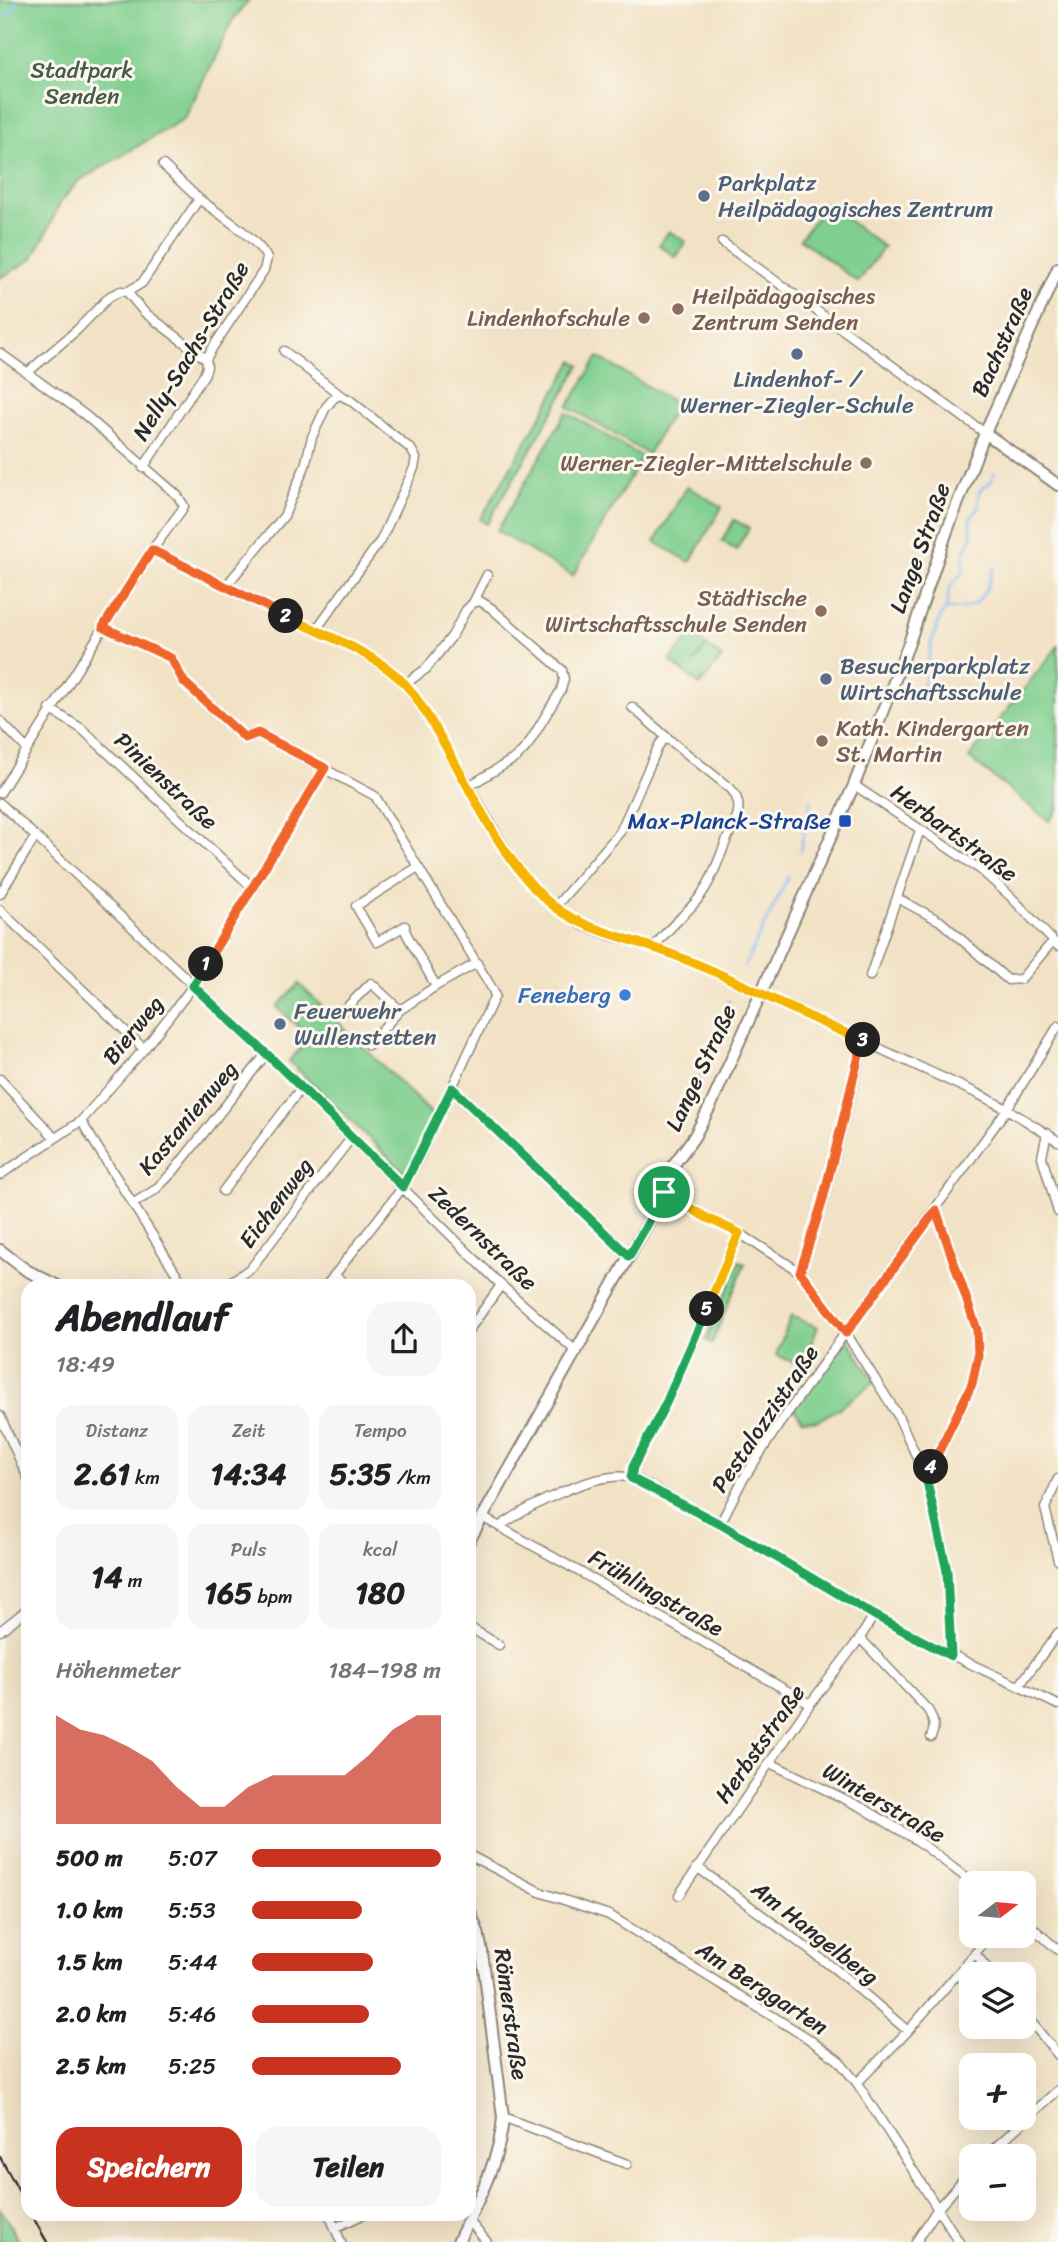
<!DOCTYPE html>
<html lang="de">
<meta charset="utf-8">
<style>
:root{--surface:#fff;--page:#f6f6f6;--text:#202124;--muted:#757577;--accent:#c8321e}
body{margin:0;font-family:Sriracha,sans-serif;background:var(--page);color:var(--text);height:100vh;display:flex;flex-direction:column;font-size:26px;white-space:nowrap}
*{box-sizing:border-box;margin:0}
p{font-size:23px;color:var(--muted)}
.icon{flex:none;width:38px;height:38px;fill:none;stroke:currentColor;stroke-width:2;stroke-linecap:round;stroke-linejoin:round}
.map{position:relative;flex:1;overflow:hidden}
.side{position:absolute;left:21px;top:1279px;width:455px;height:942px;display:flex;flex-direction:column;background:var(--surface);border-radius:21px;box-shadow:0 7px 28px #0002}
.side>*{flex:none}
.needle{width:46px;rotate:74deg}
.controls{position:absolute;left:959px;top:1871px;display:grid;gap:14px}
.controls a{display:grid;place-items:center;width:77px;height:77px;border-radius:14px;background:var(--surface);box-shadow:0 7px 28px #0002;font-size:35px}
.pin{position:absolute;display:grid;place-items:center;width:60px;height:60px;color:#fff;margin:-30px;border:4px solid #fff;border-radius:50%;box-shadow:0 2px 7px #0007}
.km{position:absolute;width:35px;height:35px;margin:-18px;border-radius:50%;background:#222;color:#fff;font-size:19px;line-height:35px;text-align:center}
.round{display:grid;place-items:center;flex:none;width:74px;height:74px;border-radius:21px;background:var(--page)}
.headline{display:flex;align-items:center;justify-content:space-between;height:119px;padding:0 35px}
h1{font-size:38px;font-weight:700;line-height:52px}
.figures{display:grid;grid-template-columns:repeat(3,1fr);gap:10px;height:119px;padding:7px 35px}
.figures div{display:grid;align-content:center;border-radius:18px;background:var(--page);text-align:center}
.figures b{font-size:30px;font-weight:700}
.figures small{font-size:19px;font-weight:400}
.figures p{font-size:19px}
.chart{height:196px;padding:14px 35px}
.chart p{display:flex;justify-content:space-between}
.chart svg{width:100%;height:126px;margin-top:7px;fill:var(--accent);opacity:.7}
.cta{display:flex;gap:14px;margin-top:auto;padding:14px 35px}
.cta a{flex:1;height:80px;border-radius:21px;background:var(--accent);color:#fff;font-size:28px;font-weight:700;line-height:80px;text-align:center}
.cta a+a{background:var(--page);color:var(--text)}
ul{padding:0 35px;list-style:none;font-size:23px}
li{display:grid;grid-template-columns:112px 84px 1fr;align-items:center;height:52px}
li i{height:18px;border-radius:9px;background:var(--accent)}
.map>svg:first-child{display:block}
.green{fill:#80cf8f;stroke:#567d5d;stroke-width:2}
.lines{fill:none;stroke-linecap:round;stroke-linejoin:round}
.stream{stroke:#81baf2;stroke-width:2.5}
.street-casing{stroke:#8e8678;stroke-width:11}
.secondary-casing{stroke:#8e8678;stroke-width:14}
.street{stroke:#fff;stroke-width:8}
.secondary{stroke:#fff;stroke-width:10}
.rail{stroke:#2b2b2b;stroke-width:2.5}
.split-1-casing{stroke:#fff;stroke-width:14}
.split-2-casing{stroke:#fff;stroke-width:14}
.split-3-casing{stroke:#fff;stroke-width:14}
.split-4-casing{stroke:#fff;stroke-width:14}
.split-5-casing{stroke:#fff;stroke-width:14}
.split-6-casing{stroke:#fff;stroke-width:14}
.split-1{stroke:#22a559;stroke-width:9}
.split-2{stroke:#f0652b;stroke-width:9}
.split-3{stroke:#f5b400;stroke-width:9}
.split-4{stroke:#f0652b;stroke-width:9}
.split-5{stroke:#22a559;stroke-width:9}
.split-6{stroke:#f5b400;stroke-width:9}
.service-dot{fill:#5c6f8a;stroke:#fbf7ec;stroke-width:2.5}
.education-dot{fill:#8d6e63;stroke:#fbf7ec;stroke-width:2.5}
.transit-dot{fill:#1a4fb4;stroke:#fbf7ec;stroke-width:2.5}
.shop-dot{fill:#3f7fe0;stroke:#fbf7ec;stroke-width:2.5}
.labels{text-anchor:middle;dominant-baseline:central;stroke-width:6;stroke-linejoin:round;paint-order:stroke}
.park-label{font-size:23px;fill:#445c49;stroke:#fbf7ec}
.service-label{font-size:23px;fill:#4e5e75;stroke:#fbf7ec;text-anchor:start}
.education-label{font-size:23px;fill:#785e54;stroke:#fbf7ec;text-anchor:end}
.street-label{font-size:23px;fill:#2b2b2b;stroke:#fbf7ec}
.transit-label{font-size:23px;fill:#164399;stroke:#fbf7ec;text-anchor:end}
.shop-label{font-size:23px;fill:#366cbe;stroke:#fbf7ec;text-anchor:end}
</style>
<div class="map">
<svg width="1058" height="2242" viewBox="0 0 1058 2242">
<rect width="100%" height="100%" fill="#fbf7ec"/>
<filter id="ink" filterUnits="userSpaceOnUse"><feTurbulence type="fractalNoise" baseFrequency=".0143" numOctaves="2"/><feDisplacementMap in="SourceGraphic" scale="14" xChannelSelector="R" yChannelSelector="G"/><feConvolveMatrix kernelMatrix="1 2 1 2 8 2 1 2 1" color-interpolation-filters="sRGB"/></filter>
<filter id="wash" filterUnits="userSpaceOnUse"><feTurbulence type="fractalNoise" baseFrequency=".00686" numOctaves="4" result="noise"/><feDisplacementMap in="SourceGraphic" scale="28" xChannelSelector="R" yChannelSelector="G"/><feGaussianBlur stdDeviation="1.57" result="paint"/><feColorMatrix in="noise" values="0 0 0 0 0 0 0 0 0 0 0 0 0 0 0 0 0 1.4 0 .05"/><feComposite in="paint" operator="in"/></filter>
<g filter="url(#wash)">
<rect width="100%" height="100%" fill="#f2e2c5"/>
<path class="green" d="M0,0H249L232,21L185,118L77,182L60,203L44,238L32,259L0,278Z
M826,204L884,247L858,282L800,239Z
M669,231L686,242L676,257L659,245Z
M598,357L677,404L648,454L568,407Z
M573,361L580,365L487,524L480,520Z
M566,412L642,457L573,576L497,531Z
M687,486L722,507L690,562L655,542Z
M734,520L749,528L736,550L722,541Z
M692,634L706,646L693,663L707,646L722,658L700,685L670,661Z
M1058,646V809L1049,821L969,758Z
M299,984L435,1117L408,1176L289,1061L310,1038L277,1007Z
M739,1261L745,1264L712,1343L706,1340Z
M791,1316L818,1327L802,1366L776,1355Z
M846,1336L875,1382L836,1410L817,1421L802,1420L793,1407Z
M0,2207L19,2242H0Z"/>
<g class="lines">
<path class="stream" d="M0,19L15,9L18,0
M946,608L950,587L963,572L964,552L972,537L970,519L978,508L979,491L992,481L994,473
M912,702L924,684L931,644L941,615L946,609C979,612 985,595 994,568
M800,850L811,801
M744,967L788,877
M680,1114L699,1082L729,1001"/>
</g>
</g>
<g filter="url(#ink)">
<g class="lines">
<g class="street-casing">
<path id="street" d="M163,165L199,199
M722,242L985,433
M127,292L144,312L206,359
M284,351L340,395
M0,353L85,415L177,495L184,506L181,511L152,550
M27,373L77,330L110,296L121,291L127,292L142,283L199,199C218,213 257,238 267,258L264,270L213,347L206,359L207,367L204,375L143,468
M225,587L284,516L305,466L312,437L326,407L334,398L340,395L350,400L411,449L416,458L414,468L381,540L315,631
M473,603L487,575
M103,627L171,658L184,682L245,738L258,733L375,796L493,990L495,996L492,1002L420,1156L403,1187L326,1286
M405,684L426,669L452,636L466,610L473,603L480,601L491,608L562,670L564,679L561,690L528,745L517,757L469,786
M632,707L671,741
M50,709L82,729L252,887
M0,721L26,748
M854,785L981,870L1011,897L1058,946
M0,793L152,550L355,649L386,668L405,684L432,723L507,852L531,884L555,907L582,925L615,937L654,947L696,964L976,1093L1007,1109L1058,1141
M0,803L270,1057L501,1285L577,1352
M418,867L356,906L377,942L405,926L406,933L436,986L477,963
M0,894L35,837
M897,898L940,921L1008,980L1021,979L1053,941
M555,907L620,832L659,745L664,739L671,741L731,789C746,807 735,821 727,839C717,863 710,888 691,907C677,922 667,930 654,947
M0,910L144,1049
M870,976L920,830
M341,1013L371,983L400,1010
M368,1045L400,1010L436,986
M0,1079L55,1138
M452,1088L630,1256
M81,1121L184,1286
M1047,1133L1042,1157L1058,1212
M0,1175L81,1121L144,1049L193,986L325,768
M223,1191L302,1087
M664,1192L705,1217L739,1233L800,1272L846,1333L897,1414L926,1477L947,1571L951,1655
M134,1203L155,1190L173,1172L267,1053
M800,1272L823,1204L864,1041
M334,1275L348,1286
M224,1286L251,1268L352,1137
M469,1330L501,1285
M0,1416L28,1478
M926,1477L972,1384L978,1356L977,1330L936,1210
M631,1478L633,1467L667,1401L739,1233
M1058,1479L1045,1508L1058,1560
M482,1517L660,1617L810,1704
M720,1524L742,1481L778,1426L1007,1109L1058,1026
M500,1526C528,1507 597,1469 632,1478C648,1483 669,1497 684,1505C748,1538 809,1578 872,1614C932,1648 996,1675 1058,1705
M469,1627L499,1645
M0,1631L28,1609
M860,1638L928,1710C933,1719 936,1727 931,1737
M1019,1686L1058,1633
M770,1763L863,1808L918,1841L973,1883
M469,1855L540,1892L609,1915L806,2037L838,2060L857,2083L959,2242
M697,1867L835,1969L908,2031
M679,1895L810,1704L860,1638L874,1615
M1024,1920L1058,1950
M975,1953L992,1974
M1024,2013L1058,2055
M857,2083L908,2031L990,1936
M503,2117L627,2164
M986,2156L1058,2090
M329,2214L341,2242
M468,2220L487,2242
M335,2228L364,2214
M916,2242L938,2208L971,2171"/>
</g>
<g class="secondary-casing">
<path id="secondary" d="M985,433L1058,485
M0,1250L26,1270L58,1286
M469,1541L657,1207L672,1167L694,1137L711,1105L854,785L909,643L947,531L985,433L1058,268
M458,2242C477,2201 500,2162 503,2117L482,1952L478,1932L469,1910"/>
</g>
<use href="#street" class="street"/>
<use href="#secondary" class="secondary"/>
<path class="rail" d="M0,2157L28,2208
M31,2214L47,2242"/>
</g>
</g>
<g class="lines" filter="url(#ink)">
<g class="split-1-casing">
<path id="split-1" d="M206,964L193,986L270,1057L403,1187L452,1088L629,1256L657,1207L664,1192"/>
</g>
<g class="split-2-casing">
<path id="split-2" d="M206,964L325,768L258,733L245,738L184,682L171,658L103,627L152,550L286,616"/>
</g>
<g class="split-3-casing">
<path id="split-3" d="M286,616C324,635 376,653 405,684C418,698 428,717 438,733C470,787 498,854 544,898C578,929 613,933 654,948C668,952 681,958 694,963C751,986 805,1018 863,1040"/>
</g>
<g class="split-4-casing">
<path id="split-4" d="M863,1040L822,1203L800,1272L846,1333L936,1210L977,1330L978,1356L972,1384L931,1467"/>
</g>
<g class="split-5-casing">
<path id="split-5" d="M707,1309L667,1401L633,1467L631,1478L720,1524L874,1615L951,1656L947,1571L926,1477L931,1467"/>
</g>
<g class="split-6-casing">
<path id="split-6" d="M664,1192L705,1217L739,1233L707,1309"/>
</g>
<use href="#split-1" class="split-1"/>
<use href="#split-2" class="split-2"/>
<use href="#split-3" class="split-3"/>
<use href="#split-4" class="split-4"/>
<use href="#split-5" class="split-5"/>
<use href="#split-6" class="split-6"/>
</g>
<g class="service-dot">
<circle cx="704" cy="196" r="7"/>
<circle cx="797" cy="354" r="7"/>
<circle cx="826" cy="679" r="7"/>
<circle cx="280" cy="1024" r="7"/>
</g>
<g class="education-dot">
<circle cx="678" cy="309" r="7"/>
<circle cx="644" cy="318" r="7"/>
<circle cx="866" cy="463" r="7"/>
<circle cx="821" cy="611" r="7"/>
<circle cx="822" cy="741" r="7"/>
</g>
<rect class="transit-dot" x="838" y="814" width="14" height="14" rx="3.5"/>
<circle class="shop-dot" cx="625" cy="995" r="7"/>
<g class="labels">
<g class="park-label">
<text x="82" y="70">Stadtpark<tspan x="82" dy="26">Senden</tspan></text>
</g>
<g class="service-label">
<text x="718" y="183">Parkplatz<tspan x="718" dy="26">Heilpädagogisches Zentrum</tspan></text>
<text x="797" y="379" text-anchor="middle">Lindenhof- /<tspan x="797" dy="26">Werner-Ziegler-Schule</tspan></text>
<text x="840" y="666">Besucherparkplatz<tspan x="840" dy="26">Wirtschaftsschule</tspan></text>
<text x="294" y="1011">Feuerwehr<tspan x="294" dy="26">Wullenstetten</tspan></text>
</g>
<g class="education-label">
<text x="692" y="296" text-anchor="start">Heilpädagogisches<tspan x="692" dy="26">Zentrum Senden</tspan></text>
<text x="630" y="318">Lindenhofschule</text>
<text x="852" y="463">Werner-Ziegler-Mittelschule</text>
<text x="807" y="598">Städtische<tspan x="807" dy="26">Wirtschaftsschule Senden</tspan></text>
<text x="836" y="728" text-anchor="start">Kath. Kindergarten<tspan x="836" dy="26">St. Martin</tspan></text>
</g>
<g class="street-label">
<text transform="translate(1002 342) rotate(-66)">Bachstraße</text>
<text transform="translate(191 351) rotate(-59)">Nelly-Sachs-Straße</text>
<text transform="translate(920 548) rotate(-70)">Lange Straße</text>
<text transform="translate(166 781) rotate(43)">Pinienstraße</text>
<text transform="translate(954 833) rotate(36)">Herbartstraße</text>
<text transform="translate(133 1030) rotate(-51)">Bierweg</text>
<text transform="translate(701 1068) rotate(-65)">Lange Straße</text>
<text transform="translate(188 1118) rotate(-50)">Kastanienweg</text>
<text transform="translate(276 1203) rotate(-53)">Eichenweg</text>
<text transform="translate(483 1238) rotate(44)">Zedernstraße</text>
<text transform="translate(765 1419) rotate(-56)">Pestalozzistraße</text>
<text transform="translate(656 1593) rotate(30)">Frühlingstraße</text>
<text transform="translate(760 1744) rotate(-55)">Herbststraße</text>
<text transform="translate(884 1803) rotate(30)">Winterstraße</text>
<text transform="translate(815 1933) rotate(38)">Am Hangelberg</text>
<text transform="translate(762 1988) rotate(33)">Am Berggarten</text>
<text transform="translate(511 2014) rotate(82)">Römerstraße</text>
</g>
<g class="transit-label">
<text x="831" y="821">Max-Planck-Straße</text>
</g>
<g class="shop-label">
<text x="611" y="995">Feneberg</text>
</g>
</g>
</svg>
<div class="controls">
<a><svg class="needle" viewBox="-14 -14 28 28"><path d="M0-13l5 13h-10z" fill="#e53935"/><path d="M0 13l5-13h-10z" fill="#757577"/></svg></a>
<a><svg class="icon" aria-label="layers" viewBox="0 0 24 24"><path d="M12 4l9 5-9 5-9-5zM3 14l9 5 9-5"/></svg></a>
<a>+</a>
<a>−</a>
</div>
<div class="pin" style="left:664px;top:1192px;background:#1e9e55"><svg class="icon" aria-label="arrive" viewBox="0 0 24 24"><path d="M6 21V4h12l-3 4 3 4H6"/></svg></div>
<b class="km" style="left:206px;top:964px">1</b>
<b class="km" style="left:286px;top:616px">2</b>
<b class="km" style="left:863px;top:1040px">3</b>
<b class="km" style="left:931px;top:1467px">4</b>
<b class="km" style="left:707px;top:1309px">5</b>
<section class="side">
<div class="headline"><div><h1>Abendlauf</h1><p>18:49</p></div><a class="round"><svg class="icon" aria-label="share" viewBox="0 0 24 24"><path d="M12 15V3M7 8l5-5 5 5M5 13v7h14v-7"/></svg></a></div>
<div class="figures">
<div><p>Distanz</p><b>2.61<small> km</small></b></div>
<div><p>Zeit</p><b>14:34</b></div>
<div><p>Tempo</p><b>5:35<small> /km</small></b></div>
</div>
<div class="figures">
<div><b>14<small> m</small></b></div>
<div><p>Puls</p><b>165<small> bpm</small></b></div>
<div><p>kcal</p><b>180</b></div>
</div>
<div class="chart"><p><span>Höhenmeter</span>184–198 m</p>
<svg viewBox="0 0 160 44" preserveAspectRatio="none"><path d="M0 44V6L10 11L20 13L30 17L40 22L50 31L60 38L70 38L80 31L90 27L100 27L110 27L120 27L130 20L140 11L150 6L160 6V44z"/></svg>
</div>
<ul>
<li><b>500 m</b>5:07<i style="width:100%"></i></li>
<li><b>1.0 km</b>5:53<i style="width:58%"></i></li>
<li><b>1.5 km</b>5:44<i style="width:64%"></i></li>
<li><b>2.0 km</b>5:46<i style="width:62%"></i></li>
<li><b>2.5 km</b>5:25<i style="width:79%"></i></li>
</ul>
<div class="cta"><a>Speichern</a><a>Teilen</a></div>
</section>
</div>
